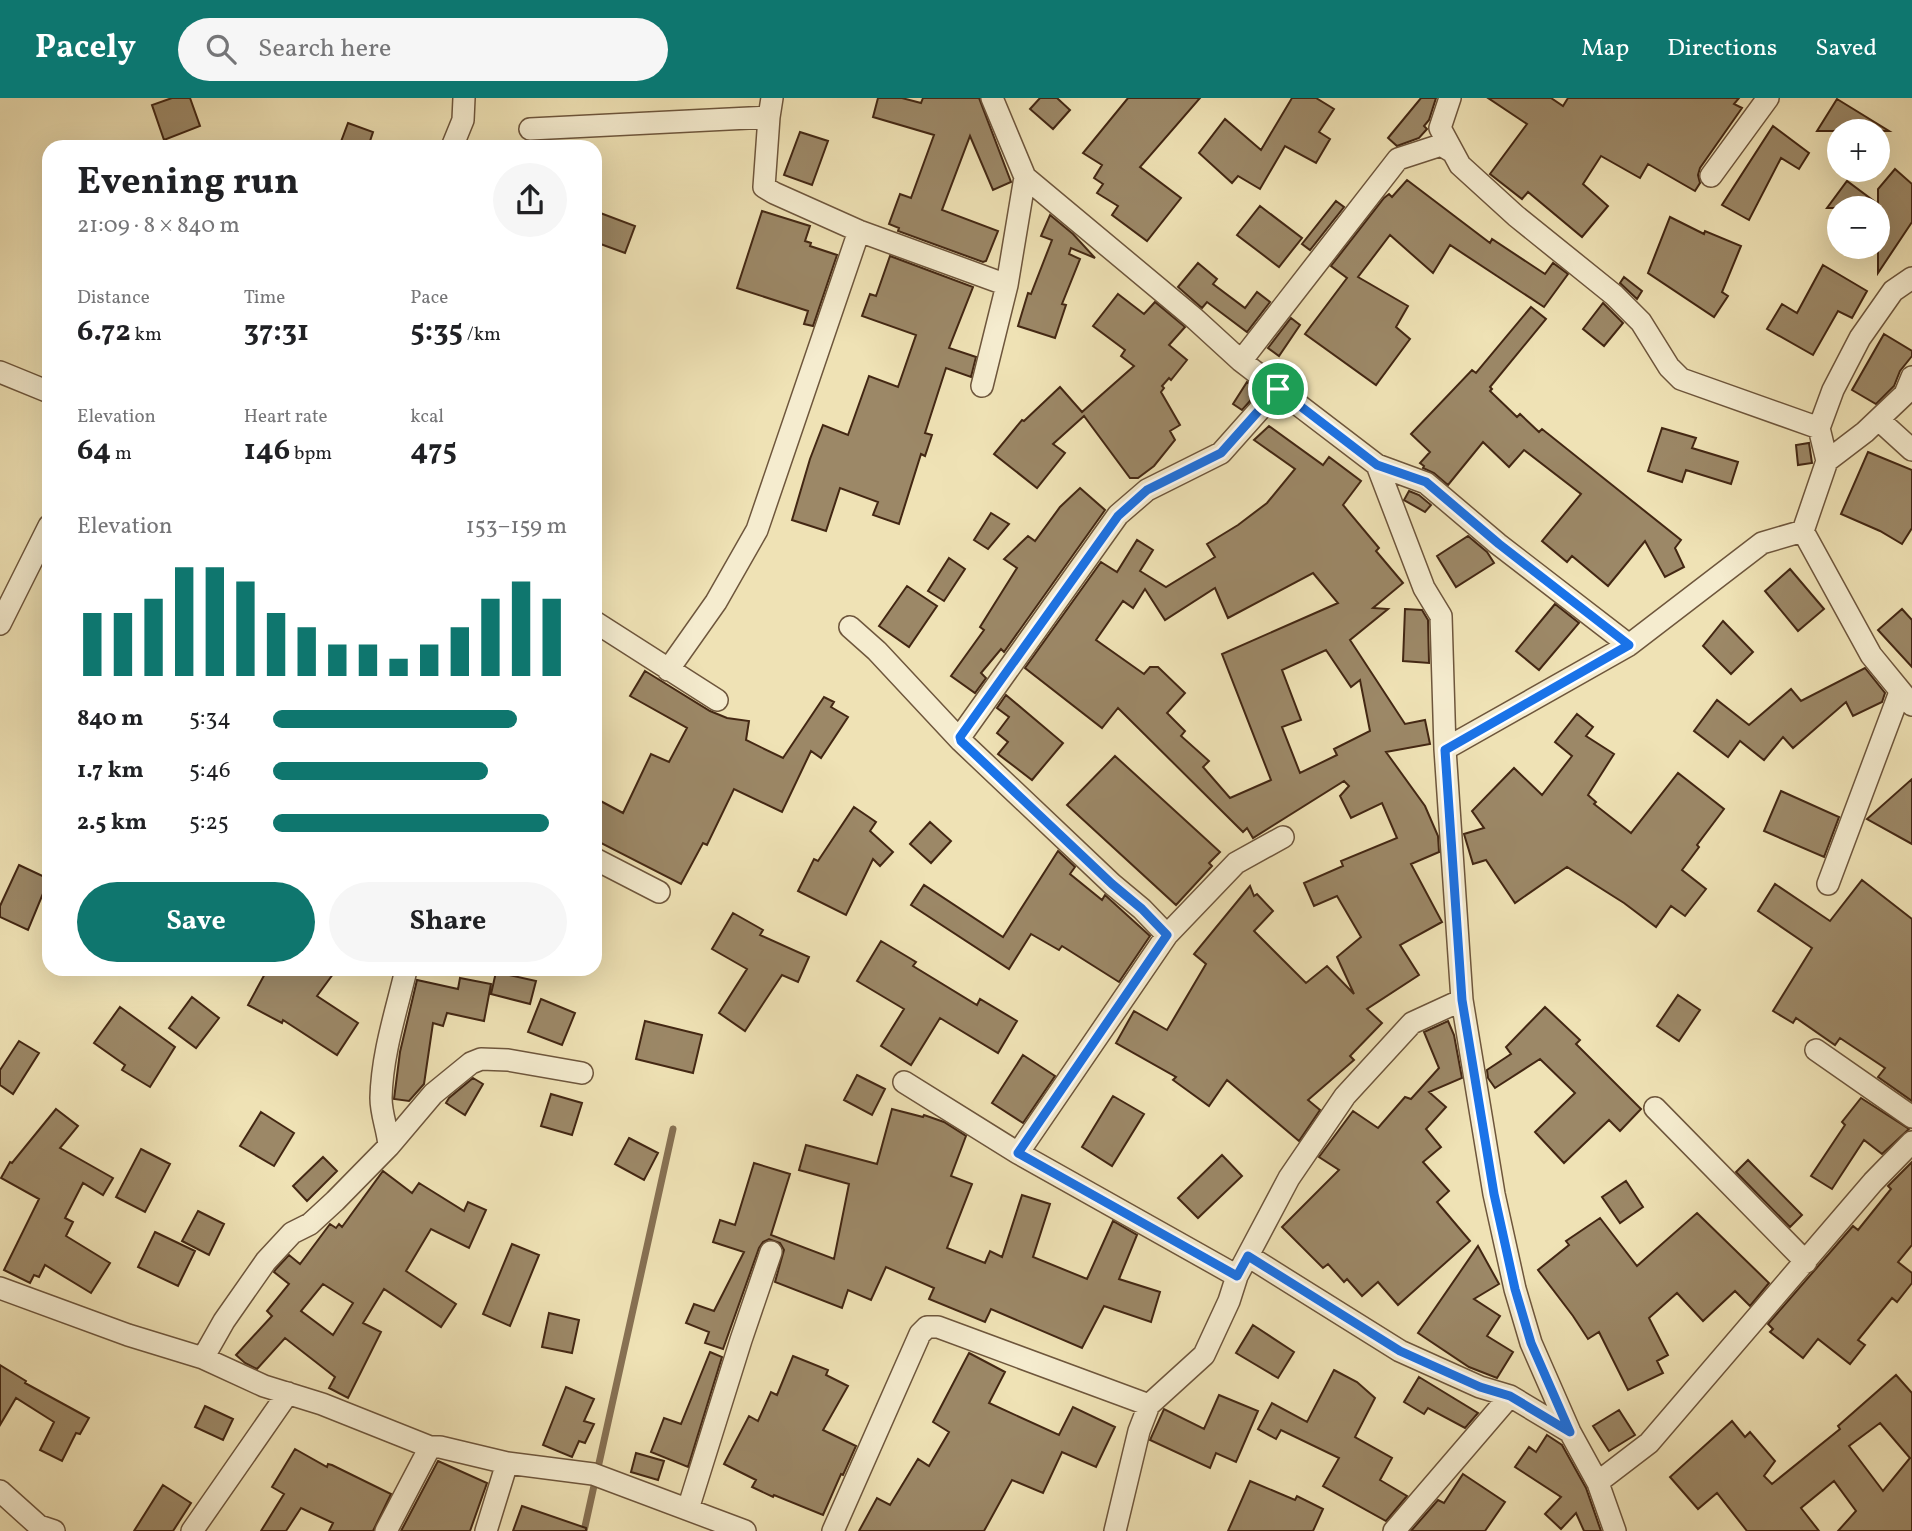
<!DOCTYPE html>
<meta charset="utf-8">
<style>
:root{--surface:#fff;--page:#f6f6f6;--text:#202124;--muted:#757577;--accent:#0f766e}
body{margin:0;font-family:Vollkorn,serif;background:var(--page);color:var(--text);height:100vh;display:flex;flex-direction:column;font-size:26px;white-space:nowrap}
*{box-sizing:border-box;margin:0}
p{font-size:23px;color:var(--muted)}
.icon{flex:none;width:38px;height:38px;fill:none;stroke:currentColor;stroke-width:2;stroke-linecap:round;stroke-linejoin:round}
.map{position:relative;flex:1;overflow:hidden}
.side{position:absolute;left:42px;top:42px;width:560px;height:836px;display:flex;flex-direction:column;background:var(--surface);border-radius:21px;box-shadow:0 7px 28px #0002}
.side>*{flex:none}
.controls{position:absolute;left:1827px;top:21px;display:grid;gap:14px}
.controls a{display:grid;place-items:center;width:63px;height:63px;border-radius:50%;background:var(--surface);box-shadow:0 7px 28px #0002;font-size:35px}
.pin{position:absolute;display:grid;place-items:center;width:60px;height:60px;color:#fff;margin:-30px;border:4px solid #fff;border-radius:50%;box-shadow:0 2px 7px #0007}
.round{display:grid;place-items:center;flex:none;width:74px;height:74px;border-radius:37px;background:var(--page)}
.head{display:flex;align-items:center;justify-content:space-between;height:119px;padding:0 35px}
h1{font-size:38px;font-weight:700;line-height:52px}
.metrics{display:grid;grid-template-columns:repeat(3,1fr);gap:10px;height:119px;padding:7px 35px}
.metrics div{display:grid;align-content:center}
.metrics b{font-size:30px;font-weight:700}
.metrics small{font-size:19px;font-weight:400}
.metrics p{font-size:19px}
.chart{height:196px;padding:14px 35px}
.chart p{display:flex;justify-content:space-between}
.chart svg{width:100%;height:126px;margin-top:7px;stroke:var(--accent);stroke-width:6}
.primary-button{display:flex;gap:14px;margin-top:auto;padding:14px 35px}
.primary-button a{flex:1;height:80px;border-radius:42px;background:var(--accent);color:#fff;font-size:28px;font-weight:700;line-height:80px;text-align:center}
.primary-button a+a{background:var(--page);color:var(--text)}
ul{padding:0 35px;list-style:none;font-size:23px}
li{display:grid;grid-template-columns:112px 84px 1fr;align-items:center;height:52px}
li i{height:18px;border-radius:9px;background:var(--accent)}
header{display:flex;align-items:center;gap:42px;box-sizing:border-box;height:98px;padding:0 35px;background:var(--accent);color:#fff}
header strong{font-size:33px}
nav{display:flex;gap:38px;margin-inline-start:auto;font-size:24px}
.search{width:490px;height:63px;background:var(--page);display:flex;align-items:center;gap:18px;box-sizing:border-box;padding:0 24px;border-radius:38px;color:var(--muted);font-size:26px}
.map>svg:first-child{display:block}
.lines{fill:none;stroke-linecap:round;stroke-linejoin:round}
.stream{stroke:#877153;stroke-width:7}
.building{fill:#9c8867;stroke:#432713;stroke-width:2;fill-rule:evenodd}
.street-casing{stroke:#6e563c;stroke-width:24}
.street{stroke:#f5eccf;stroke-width:21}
.route-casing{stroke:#fff;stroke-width:14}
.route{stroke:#1a73e8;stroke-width:9}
</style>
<header>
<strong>Pacely</strong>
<div class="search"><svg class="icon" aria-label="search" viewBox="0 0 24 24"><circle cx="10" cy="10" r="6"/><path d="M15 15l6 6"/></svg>Search here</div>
<nav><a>Map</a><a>Directions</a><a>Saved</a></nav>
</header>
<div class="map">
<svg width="1912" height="1433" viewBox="0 0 1912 1433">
<rect width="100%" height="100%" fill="#efe2b5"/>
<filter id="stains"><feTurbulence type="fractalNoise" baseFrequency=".00286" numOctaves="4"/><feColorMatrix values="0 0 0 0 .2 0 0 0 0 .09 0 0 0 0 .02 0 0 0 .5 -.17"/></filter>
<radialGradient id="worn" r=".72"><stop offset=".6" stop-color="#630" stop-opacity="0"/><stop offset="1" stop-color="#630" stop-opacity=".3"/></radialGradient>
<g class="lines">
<path class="stream" d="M584,1433L673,1031"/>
</g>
<path class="building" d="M172,0H190L200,28L164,42L152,7Z
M878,0H902L921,5L923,0H979L1011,84L993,92L970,38L942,112L998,133L986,163L983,164L898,133L899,130L889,126L900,96L911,100L934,37L873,19Z
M1040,0H1057L1070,12L1053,31L1030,11Z
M1128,0H1200L1140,69L1181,100L1147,143L1112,117L1118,108L1097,95L1103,86L1094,80L1102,67L1083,55Z
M1292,0H1316L1334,11L1319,34L1330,41L1316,65L1285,48L1260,91L1238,78L1232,85L1199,55L1225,21L1261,52Z
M1421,0H1436L1429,22L1424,28L1427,31L1419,40L1397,48L1388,40Z
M1488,0H1551L1563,8L1568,0H1739L1734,6L1742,10L1700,70L1698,77L1700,85L1695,93L1648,66L1640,80L1601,58L1583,86L1608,108L1582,139L1528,94L1522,101L1490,76L1527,26Z
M1837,1L1889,33H1817Z
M348,25L373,34L368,49H339Z
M1773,28L1809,55L1799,71L1781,60L1749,122L1722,107Z
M800,34L828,43L812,87L784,77Z
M1895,71L1912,86V124L1878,175V110H1827L1847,83L1878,106V91Z
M1407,82L1490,145L1492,141L1545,176L1553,165L1568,176L1544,209L1450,147L1433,175L1390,137L1358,179L1408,208L1396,229L1410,241L1376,287L1305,236L1347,180L1331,168L1384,100L1389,96L1392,99Z
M1336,103L1344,109L1310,152L1302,146Z
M1260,108L1302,140L1279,169L1237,137Z
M595,113L635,128L625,155L595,144Z
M762,113L810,128L805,143L811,145L810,148L837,157L813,228L804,226L808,213L737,190Z
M1050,117L1073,136L1095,160L1071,150L1069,156L1080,161L1062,206L1066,207L1055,240L1018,228L1028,195L1031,196L1052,142L1041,138Z
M1670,119L1704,136L1705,133L1741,148L1722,194L1728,198L1714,219L1648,175Z
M890,158L973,189L949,250L976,259L971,279L946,270L925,335L932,337L925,358L921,356L899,426L873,417L878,404L840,390L826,433L792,422L810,361L823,327L848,337L869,278L898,289L916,237L862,218L870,196L876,198Z
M1198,165L1217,181L1213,186L1245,210L1257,194L1270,204L1247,234L1207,204L1202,210L1178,189Z
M1823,167L1867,193L1852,220L1838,213L1813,257L1767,231L1782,206L1797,215Z
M1624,179L1642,193L1637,201L1620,185Z
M1118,196L1144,216L1155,204L1185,229L1169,247L1187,262L1171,282L1169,280L1162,288L1164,290L1161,294L1180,327L1170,333L1175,342L1154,368L1138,380H1130L1084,318L1053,346L1065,355L1037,390L994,356L1022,322L1024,323L1060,289L1082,314L1134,268L1121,258L1125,252L1093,228Z
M1603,205L1623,225L1604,248L1583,231Z
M1531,209L1546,221L1490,289L1492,291L1490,293L1517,319L1520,316L1539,334L1542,331L1681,442L1675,450L1684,469L1665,479L1645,443L1608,488L1572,458L1567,464L1542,443L1581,396L1524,352L1509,369L1483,344L1448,387L1434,375L1423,370L1424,368L1420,365L1430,354L1411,336L1472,272L1476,275Z
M1291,220L1300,227L1279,258L1268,250Z
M1884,236L1912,253V258L1900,273L1894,288L1876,306L1852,292Z
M1247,284L1259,293L1242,312L1233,306Z
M1269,328L1323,367L1329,359L1361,383L1343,407L1379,450L1376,453L1403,485L1373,510L1388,511L1350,542L1405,626L1425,622L1430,646L1386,654L1425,708L1438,738L1439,754L1411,766L1442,824L1400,847L1419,877L1367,911L1382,925L1350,958L1354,962L1308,1002L1320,1012L1299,1043L1227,982L1209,1008L1173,982L1176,979L1116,945L1134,913L1167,932L1206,866L1194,856L1250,788L1254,798L1257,796L1273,813L1254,833L1306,885L1327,868L1354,896L1337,859L1361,839L1337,798L1314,808L1304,785L1343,768L1341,763L1397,740L1382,705L1351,720L1340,698L1349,688L1344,683L1253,740L1247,730L1243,734L1118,610L1102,630L1025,570L1101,464L1117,474L1137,442L1153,452L1140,473L1166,489L1215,459L1207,446L1238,427L1267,405L1295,371L1254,342ZM1313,475L1338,505L1222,556L1271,682L1230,700L1203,669L1209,663L1181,638L1185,633L1167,615L1185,595L1158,569H1150L1144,576L1096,542L1123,503L1133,510L1145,491L1165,522L1215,490L1228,520ZM1326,552L1351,589L1360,582L1370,633L1334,651L1337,657L1300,675L1282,629L1301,622L1282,572Z
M1662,330L1696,340L1692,350L1738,364L1731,386L1686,372L1682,384L1648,373Z
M1809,345L1812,365L1798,367L1796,347Z
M1868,354L1912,372V430L1902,446L1880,433L1841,416Z
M1080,390L1105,412L1004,554L1001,551L981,575L986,580L975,595L951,578L984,532L980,529L1017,470L1004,461L1028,438L1035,443L1060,409Z
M1409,393L1419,397L1431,407L1425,414L1404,402Z
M991,415L1009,426L988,451L974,442Z
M1468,438L1487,454L1494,465L1456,489L1437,458Z
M949,460L965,471L944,503L928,493Z
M1790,471L1824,511L1798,533L1765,493Z
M907,488L937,508L909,549L879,528Z
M1555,506L1579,525L1539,572L1516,553Z
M1405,511L1422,512L1428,522L1429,565L1403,563Z
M1902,511L1912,522V569L1878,532Z
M1723,523L1753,554L1731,576L1703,548Z
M1865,570L1885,595L1882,604L1853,618L1846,604L1793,650L1783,639L1764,662L1740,643L1728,659L1694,633L1717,602L1749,627L1791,591L1801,603Z
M645,573L710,613L727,620L749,623L746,642L783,660L824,599L834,604L831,609L848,619L821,660L811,653L782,714L734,691L707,747L703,745L681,786L595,742V700L623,715L651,656L669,664L687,630L630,598Z
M1006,597L1063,645L1032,682L998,656L1008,644L997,635L1009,619L997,610Z
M1577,616L1593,629L1586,638L1614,656L1588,697L1596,704L1594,706L1631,735L1678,675L1724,711L1697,747L1699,749L1682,772L1706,791L1685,818L1671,808L1656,829L1624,805L1567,769L1515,805L1486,762L1473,766L1464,736L1484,730L1472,713L1514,670L1542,697L1572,658L1555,644Z
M1115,658L1220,754L1209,765L1212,768L1176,807L1067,707Z
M1912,681V746L1867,721Z
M1781,693L1839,719L1824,759L1764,733Z
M854,709L876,724L870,733L893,754L880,768L873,761L846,817L798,793L814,761L818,763Z
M930,724L951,743L931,765L910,746Z
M1058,753L1075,769L1070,776L1102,802L1105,797L1150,838L1119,884L1062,848L1059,852L1031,836L1009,871L911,807L924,787L1003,839Z
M19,767L49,781L28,832L0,819V808Z
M1862,782L1912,821V1003L1878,979L1885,970L1840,940L1835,947L1796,920L1793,925L1773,913L1812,850L1758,813L1775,786L1830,823Z
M733,815L763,832L760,837L809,859L798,884L782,877L745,933L719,915L747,871L712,851Z
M881,843L916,864L913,868L977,907L980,901L1017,923L998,955L940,920L911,967L881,948L904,911L857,883Z
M267,872H336L317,898L358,925L337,957L283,922L282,925L248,907Z
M496,874L536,883L530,906L491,896Z
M460,880L491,886L484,923L447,915L443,928L433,925L424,986L409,1003L394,1001L400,954L417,882L458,891Z
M1678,897L1700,912L1679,943L1657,928Z
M192,899L219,920L196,950L169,930Z
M541,901L575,915L562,947L528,934Z
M120,909L175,949L150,989L122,972L125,967L94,945Z
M1545,909L1580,942L1576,946L1641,1011L1620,1033L1609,1022L1564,1065L1535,1034L1575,995L1540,961L1495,990L1488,980L1487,972L1511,956L1506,949Z
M645,923L702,937L693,975L636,961Z
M1448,923L1454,937L1462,980L1429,994L1446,1009L1426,1031L1441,1049L1423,1064L1449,1093L1437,1104L1470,1143L1398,1207L1378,1184L1362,1198L1347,1181L1344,1184L1328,1166L1323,1170L1282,1129L1339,1072L1319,1059L1353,1013L1378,1030L1405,999L1411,1001L1439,970L1424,934Z
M19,943L39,955L13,996L0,987V972Z
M1023,957L1055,978L1023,1025L992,1005Z
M857,977L885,991L872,1017L844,1002Z
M473,980L483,986L465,1017L446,1005L449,1000Z
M551,996L582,1005L572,1037L541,1028Z
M1113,998L1144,1016L1112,1068L1082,1049Z
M1861,1000L1909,1031L1882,1056L1864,1042L1832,1091L1811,1078L1845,1027L1842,1024Z
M56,1011L78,1028L60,1050L113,1080L103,1097L83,1085L65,1120L73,1124L66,1138L110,1165L91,1195L45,1167L39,1179L34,1177L30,1185L4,1172L39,1101L1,1080L10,1064L12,1065Z
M892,1011L923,1019L924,1017L944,1024L966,1038L951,1078L972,1086L947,1150L985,1165L990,1153L1002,1159L1022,1097L1050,1106L1033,1159L1087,1181L1113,1123L1137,1137L1119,1181L1160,1194L1151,1224L1104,1208L1082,1250L991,1211L985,1224L929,1201L934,1190L886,1169L871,1202L848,1192L842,1210L775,1184L784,1152L780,1145L769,1141L763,1144L759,1150L723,1251L705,1245L709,1234L686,1225L694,1206L714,1213L744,1154L713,1144L720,1122L735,1127L754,1065L790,1076L771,1137L834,1161L849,1086L799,1072L806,1047L877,1066Z
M261,1014L294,1035L274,1068L240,1048Z
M629,1040L658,1055L644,1082L615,1066Z
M141,1051L170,1066L145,1114L116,1099Z
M1222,1057L1242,1078L1198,1120L1178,1100Z
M323,1059L337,1073L307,1103L293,1088Z
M1748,1062L1802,1117L1790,1129L1736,1074Z
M1912,1064V1147L1898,1164L1912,1175V1185L1897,1204L1892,1200L1858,1242L1865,1247L1850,1266L1818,1241L1803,1260L1770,1234L1773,1231L1768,1226L1853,1128L1858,1132L1891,1091L1888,1088Z
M383,1073L412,1095L419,1085L464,1113L468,1104L486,1112L469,1150L431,1131L406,1173L456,1206L441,1229L384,1191L363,1225L381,1234L348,1300L329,1290L335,1279L285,1240L257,1271L245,1265L236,1257L272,1218L267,1213L289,1186L274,1174L276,1171L289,1157L300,1166L330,1126L336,1130L339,1126L342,1129ZM323,1186L353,1205L333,1237L301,1213Z
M1626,1083L1643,1109L1620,1125L1602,1099Z
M198,1113L224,1126L209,1157L182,1143Z
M1697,1115L1769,1185L1750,1208L1735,1193L1703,1223L1677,1195L1649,1220L1668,1257L1657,1263L1663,1275L1628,1292L1599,1234L1588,1241L1573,1218L1538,1172L1569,1147L1566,1143L1600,1120L1637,1168Z
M155,1134L195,1153L178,1188L138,1169Z
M512,1146L539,1157L510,1228L483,1216Z
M1478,1148L1499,1186L1474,1201L1500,1218L1487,1238L1513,1254L1497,1280L1469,1269L1418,1235Z
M549,1215L579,1222L572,1255L542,1249Z
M1253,1227L1294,1254L1278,1280L1236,1255Z
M710,1254L722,1259L688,1369L651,1354L664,1320L681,1326Z
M969,1255L1005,1274L989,1305L1059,1337L1073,1309L1115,1329L1096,1369L1062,1354L1043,1395L1012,1382L984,1433H859L877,1400L890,1407L918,1361L929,1368L949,1334L933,1324Z
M793,1258L828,1272L826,1277L848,1288L823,1332L856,1348L843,1377L841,1376L823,1417L774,1397L773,1399L752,1389L756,1382L724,1366L749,1318L758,1323L771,1294L777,1297Z
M0,1267L26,1283L25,1285L89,1320L80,1336L76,1335L62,1363L40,1352L54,1324L16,1300L0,1327Z
M1334,1272L1357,1284L1375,1300L1355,1339L1392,1360L1380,1382L1407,1398L1386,1423L1323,1388L1339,1360L1281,1332L1276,1341L1258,1331L1272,1305L1307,1324Z
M1896,1277L1912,1295V1433H1838L1856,1413L1834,1383L1801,1410L1819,1433H1747L1717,1395L1698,1411L1670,1379L1732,1323L1745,1339L1750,1334L1775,1363L1764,1378L1772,1386L1840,1331L1838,1328ZM1880,1325L1910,1360L1883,1393L1849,1348Z
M1419,1279L1478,1315L1465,1330L1428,1310L1424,1316L1404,1304Z
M566,1289L594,1301L584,1323L594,1326L585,1345L579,1343L572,1359L543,1347Z
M1219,1297L1258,1313L1236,1364L1216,1355L1210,1370L1150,1342L1164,1311L1204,1331Z
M205,1308L233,1321L223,1342L195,1329Z
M1619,1312L1635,1337L1609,1353L1593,1328Z
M1547,1337L1562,1347L1586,1390L1601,1433H1584L1576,1415L1561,1431L1545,1416L1561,1399L1515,1369L1529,1349L1536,1354Z
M295,1351L327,1369L328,1366L332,1367L391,1396L373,1433H329L333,1425L301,1410L286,1433H261L284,1396L272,1389Z
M636,1355L664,1363L658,1382L631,1374Z
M438,1363L487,1385L470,1433H401Z
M1463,1376L1505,1404L1485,1433H1411L1438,1402L1444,1405Z
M1250,1383L1295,1402L1297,1398L1323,1411L1313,1433H1228Z
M163,1387L191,1405L173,1433H134Z
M522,1408L586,1430V1433H513Z"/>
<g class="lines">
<g class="street-casing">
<path id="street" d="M992,0L1025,79L1194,220L1241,263L1377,367L1424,490L1441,518L1445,651L1462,902L1494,1096L1515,1191L1531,1245L1570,1334L1598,1385L1615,1433
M1450,0L1440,30L1460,67L1516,118L1614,197L1641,224L1669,269L1681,281L1819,330
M769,19L764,89L774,95L859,133L1007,187
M530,31L769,19L772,0
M452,49L463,22L464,0
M1711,78L1768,0
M1241,263L1398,61L1441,47L1451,53
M0,274L49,294
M982,288L1007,187L1025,79
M1879,322L1912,352
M1827,363L1819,330L1833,292L1860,240L1893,193L1912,180
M1377,367L1426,385L1498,446L1629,547L1762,445L1803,433L1871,557L1912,607
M1803,433L1827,363L1865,334L1905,296L1912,279
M595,524L717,602
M0,526L49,428
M850,529L877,553L961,643L1112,786L1142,811L1167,837L1018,1055L1237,1178
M668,572L716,504L757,432L859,133
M960,639L1118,417L1147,392L1221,355L1278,291
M1445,651L1629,547
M595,761L659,794
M1828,786L1900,594
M1167,837L1236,765L1283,739
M1816,952L1912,1019
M904,984L1018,1055
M1655,1010L1806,1164
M389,1048C388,1032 381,1017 381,1000C382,956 396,914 406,872
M1248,1158L1400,1253L1480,1289L1510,1298L1570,1334
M0,1190L128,1237L203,1260L264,1288L322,1306L430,1349H440L507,1365L593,1376L745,1433
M203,1260L224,1223L266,1163L292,1135L310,1126L335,1103L389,1048L433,996L471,965L481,961L508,962L582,975
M1598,1384L1649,1345L1873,1084L1912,1044
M0,1393L39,1428L54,1433
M688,1411L741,1242L771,1154
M192,1433L288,1295
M386,1433L430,1349
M486,1433L507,1365
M833,1433L920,1236L927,1229H938L1149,1307
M1115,1433L1139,1333L1149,1307L1204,1257L1229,1203L1237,1178L1289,1080L1345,998L1412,925L1462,902
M1394,1433L1510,1298"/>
</g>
<use href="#street" class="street"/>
</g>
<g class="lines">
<g class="route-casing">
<path id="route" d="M1278,291L1377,367L1426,384L1499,446L1629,547L1445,652L1462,902L1494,1096L1515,1191L1531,1245L1570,1334L1510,1298L1480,1289L1400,1253L1248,1158L1237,1178L1018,1055L1167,837L1142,811L1112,786L961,643L960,639L1118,418L1147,392L1221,355Z"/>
</g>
<use href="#route" class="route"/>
</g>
<rect width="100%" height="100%" filter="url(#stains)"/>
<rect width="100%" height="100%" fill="url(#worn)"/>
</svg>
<div class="controls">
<a>+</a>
<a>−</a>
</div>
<div class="pin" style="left:1278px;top:291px;background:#1e9e55"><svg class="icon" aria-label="arrive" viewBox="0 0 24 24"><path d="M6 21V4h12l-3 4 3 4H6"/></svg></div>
<section class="side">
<div class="head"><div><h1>Evening run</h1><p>21:09 · 8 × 840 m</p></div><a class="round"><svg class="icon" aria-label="share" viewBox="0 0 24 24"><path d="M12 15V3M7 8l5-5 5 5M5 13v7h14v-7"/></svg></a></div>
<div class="metrics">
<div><p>Distance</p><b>6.72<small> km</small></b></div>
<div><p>Time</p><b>37:31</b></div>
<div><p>Pace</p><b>5:35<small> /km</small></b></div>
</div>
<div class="metrics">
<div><p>Elevation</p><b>64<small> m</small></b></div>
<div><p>Heart rate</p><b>146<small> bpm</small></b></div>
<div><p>kcal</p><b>475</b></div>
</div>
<div class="chart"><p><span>Elevation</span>153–159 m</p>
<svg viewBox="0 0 160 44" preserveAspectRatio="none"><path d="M5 44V22M15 44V22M25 44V17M35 44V6M45 44V6M55 44V11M65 44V22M75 44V27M85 44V33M95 44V33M105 44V38M115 44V33M125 44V27M135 44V17M145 44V11M155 44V17"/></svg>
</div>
<ul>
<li><b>840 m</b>5:34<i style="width:83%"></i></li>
<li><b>1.7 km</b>5:46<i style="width:73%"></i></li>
<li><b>2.5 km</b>5:25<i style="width:94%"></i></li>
</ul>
<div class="primary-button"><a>Save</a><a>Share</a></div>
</section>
</div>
